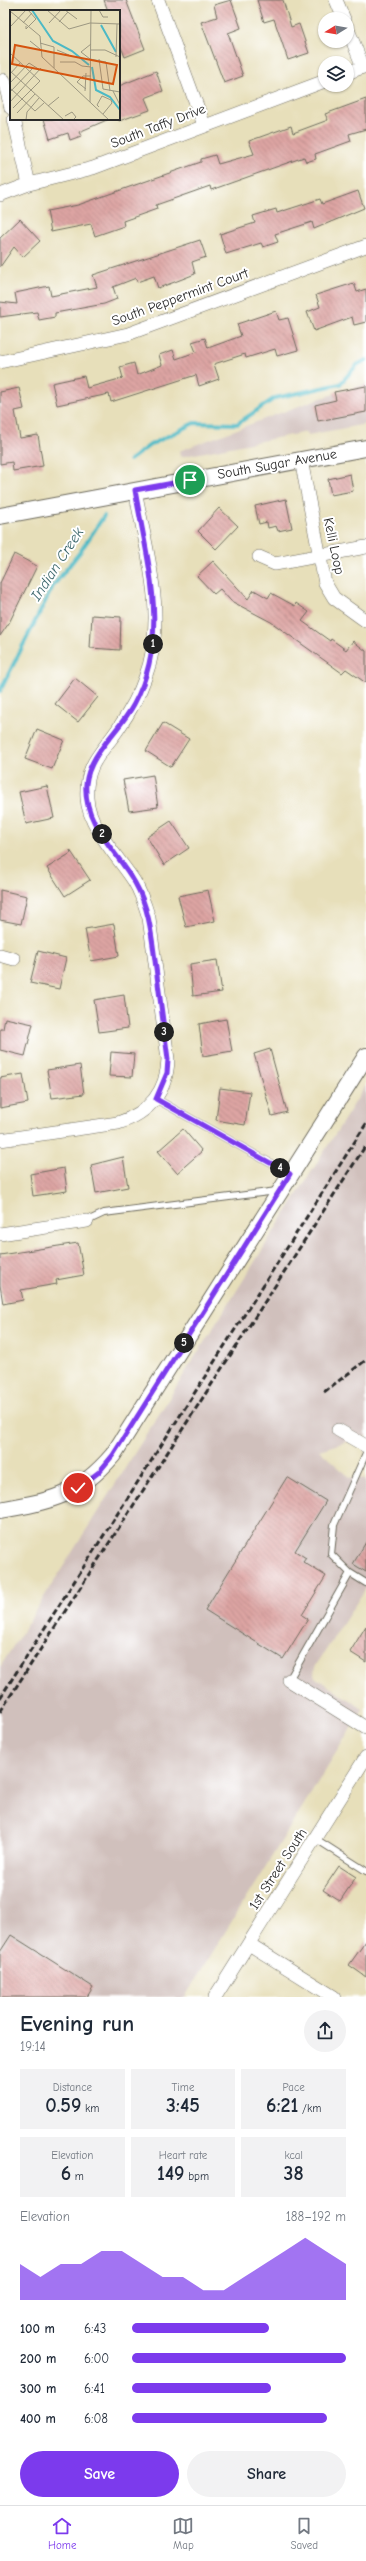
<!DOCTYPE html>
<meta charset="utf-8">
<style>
:root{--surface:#fff;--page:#f2f2f3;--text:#1f2937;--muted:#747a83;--line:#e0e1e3;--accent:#7c3aed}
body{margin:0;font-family:"Comic Neue",sans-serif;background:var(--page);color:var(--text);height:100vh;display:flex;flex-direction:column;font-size:15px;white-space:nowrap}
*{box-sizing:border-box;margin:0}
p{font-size:13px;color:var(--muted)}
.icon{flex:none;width:22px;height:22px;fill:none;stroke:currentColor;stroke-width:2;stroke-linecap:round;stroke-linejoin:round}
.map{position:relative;height:1997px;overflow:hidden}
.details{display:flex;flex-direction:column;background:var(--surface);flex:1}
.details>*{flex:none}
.needle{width:26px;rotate:259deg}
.tools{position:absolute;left:318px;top:12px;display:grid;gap:8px}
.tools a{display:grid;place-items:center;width:36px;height:36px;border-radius:50%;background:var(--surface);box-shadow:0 1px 3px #0004;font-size:20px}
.pin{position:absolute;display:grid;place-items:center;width:34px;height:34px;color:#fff;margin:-17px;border:2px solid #fff;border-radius:50%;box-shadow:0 1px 4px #0007}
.km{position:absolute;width:20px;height:20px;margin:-10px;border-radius:50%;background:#222;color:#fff;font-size:11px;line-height:20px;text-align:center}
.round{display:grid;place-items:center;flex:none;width:42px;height:42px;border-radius:21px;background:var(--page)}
.head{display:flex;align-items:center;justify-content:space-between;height:68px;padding:0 20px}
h1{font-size:22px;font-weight:800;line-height:30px}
.metrics{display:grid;grid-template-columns:repeat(3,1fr);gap:6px;height:68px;padding:4px 20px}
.metrics div{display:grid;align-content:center;border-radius:0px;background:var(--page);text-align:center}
.metrics b{font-size:20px;font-weight:800}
.metrics small{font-size:11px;font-weight:400}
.metrics p{font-size:11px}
.chart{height:112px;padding:8px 20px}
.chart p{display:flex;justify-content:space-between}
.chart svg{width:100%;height:72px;margin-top:4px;fill:var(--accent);opacity:.7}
.cta{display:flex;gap:8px;margin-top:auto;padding:8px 20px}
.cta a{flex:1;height:46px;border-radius:24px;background:var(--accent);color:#fff;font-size:16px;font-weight:800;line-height:46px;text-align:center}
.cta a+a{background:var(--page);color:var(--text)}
ul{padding:0 20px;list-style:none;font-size:13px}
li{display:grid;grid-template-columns:64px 48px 1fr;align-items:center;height:30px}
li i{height:10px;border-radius:5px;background:var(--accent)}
.dock{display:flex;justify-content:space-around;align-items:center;height:56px;border-top:1px solid var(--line);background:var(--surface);font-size:11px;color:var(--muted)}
.dock a{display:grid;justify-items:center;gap:2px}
.dock .active{color:var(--accent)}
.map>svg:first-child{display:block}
.industrial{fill:#d0c0bc}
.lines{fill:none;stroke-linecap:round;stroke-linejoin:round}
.stream{stroke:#4cb9c5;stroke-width:4}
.building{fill:url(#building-back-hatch)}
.service-casing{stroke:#6d6a5d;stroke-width:8}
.minor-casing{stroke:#6d6a5d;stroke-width:14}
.tertiary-casing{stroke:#6d6a5d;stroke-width:18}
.service{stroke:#fff;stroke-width:6}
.minor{stroke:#fff;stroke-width:13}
.tertiary{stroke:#fff;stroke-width:16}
.rail{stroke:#2b2b2b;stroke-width:3;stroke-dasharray:6 3;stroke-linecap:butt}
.route-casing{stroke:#fff;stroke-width:8}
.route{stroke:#7c3aed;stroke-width:5}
.labels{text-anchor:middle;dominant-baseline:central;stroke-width:4;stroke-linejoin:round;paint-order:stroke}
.street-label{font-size:14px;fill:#2b2b2b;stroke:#fff}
.water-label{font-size:15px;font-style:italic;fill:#386469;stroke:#fff}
.inset-river{fill:none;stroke:#4cb9c5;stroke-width:2}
.inset-road{fill:none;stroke:#9c9781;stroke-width:1}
.view{fill:#d5540f;fill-opacity:0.15;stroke:#d5540f;stroke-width:2}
.inset-edge{fill:none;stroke:#2b2b2b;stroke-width:2}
</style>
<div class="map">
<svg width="366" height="1997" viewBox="0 0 366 1997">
<defs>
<pattern id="building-back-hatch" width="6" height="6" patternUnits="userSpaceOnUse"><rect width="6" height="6" fill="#dda4a3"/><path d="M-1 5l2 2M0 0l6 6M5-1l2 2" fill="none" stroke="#b38685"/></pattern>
</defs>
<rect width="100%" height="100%" fill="#fff"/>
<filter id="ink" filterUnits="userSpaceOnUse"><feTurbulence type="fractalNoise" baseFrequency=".025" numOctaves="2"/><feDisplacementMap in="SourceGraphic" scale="8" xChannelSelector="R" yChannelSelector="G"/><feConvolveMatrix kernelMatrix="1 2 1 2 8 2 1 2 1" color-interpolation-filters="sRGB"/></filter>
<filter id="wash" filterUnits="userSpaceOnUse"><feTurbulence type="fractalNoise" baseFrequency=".012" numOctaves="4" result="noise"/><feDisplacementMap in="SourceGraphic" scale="16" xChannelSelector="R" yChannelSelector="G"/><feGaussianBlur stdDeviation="0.9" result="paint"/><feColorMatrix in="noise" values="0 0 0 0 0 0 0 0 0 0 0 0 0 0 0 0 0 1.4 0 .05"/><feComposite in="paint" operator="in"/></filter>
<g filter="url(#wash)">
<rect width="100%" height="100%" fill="#e7dfba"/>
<path class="industrial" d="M366,384V424L308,435L307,432L180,457L179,451L315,400Z
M366,1085V1436L319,1450L349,1477L366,1479V1588L315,1667L314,1674L316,1678L363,1709L185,1997H0V1667Z"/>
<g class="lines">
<path class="stream" d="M130,460L150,445L194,423L237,424L275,398L340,384L357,365L366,360
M0,691L53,586L80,552L104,516"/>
</g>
<g id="blocks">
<path class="building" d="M104,0H126L145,49L125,57L119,42V11H108Z
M231,0L241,28L228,33L243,76L224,83L201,22L217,17L214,5Z
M257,0H283L291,27L299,24L309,53L288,60L274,19L264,22Z
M156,71L163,91L145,98L150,110L119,121V86Z
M366,99V129L349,134L351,141L315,154L316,159L306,162L304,157L211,190L210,186L156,205L157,209L123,221L124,226L95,236L91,224L51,232L47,211L78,205L201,162V159L215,155L218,164L254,154L249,141L291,126L293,133L328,120L325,114Z
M44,119H109L79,132L81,136L70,140L68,133L50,139Z
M358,191L364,208L314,229L312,222L275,234L278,242L263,247L261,243L226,254L220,234L255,223L253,216L276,209L277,213L320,199L322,204Z
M20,219L40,241L23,257L14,247L0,267V238Z
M200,240L206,257L192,262L195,274L172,283L158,288L154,276L137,282L136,278L113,287L117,299L104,304L55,313V317L39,320L37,312L0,317V302L17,304L15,293L49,286L51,296L97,287L93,275Z
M354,283L357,292L366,289V322L354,325L352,317L314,331L307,312L320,307L316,295Z
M276,311L279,320L288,318L298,350L277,356L275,349L246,358L245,354L214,364L219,379L199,386L196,375L111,402L109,394L57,405L52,383L84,376L87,388L123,378L120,367L134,363L137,375L162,365L159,355L173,350L176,359L196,352L192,342L205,338L208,348L241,336L237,324Z
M366,386V412L318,421L315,405L336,400L334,392Z
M19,388L24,409L15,411L20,438L38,435L43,466L13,471L12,462L0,464V392Z
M350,474L353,491L331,495L328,479Z
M286,499L292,528L278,531L276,526L268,528L267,522L259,524L255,506Z
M219,508L238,526L216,549L198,531Z
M14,554L37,566L9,623L0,636V583Z
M213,561L248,599L254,590L268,598L271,593L295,606L296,603L309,612L302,621L330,641L331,639L346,650L353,641L366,651V683L346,669L342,673L271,622L231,601L220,589L214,594L197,576Z
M92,615L121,617L120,650L90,648Z
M75,678L98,697L78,722L55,704Z
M163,723L189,739L171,767L146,751Z
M37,729L64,740L52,769L25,759Z
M153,775L158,807L129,811L123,780Z
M47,786L54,818L26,824L19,792Z
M171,821L189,848L164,865L147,837Z
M70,850L90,880L65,896L47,868L71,853Z
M0,890L27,896L21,924L0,920Z
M208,890L215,921L186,927L178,896Z
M114,924L119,956L91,961L85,929Z
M38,951L66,958L59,989L30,983Z
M217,960L222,992L193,996L190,964Z
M124,995L128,1028L99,1032L94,1000Z
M5,1018L33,1024L25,1056L0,1050V1029H3Z
M226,1019L232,1051L203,1056L199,1024Z
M270,1049L287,1112L272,1116L254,1054Z
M111,1052L134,1054L132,1077L109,1076Z
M80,1065L84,1094L52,1098L47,1070Z
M23,1074L28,1103L0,1108V1078Z
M220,1088L250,1092L245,1125L216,1120Z
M183,1129L202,1151L177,1173L158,1151Z
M123,1157L128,1187L96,1193L91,1165Z
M64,1168L67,1191L33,1196L30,1174Z
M78,1243L84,1275L56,1280L57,1284L21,1290L23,1300L3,1304L0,1285V1255Z
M287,1477L326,1501L295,1551L306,1558L303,1562L326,1576L302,1615L308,1619L283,1659L205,1610Z
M366,1542V1572L353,1564Z
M366,1626V1662L350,1652Z
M339,1866L356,1877L340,1901L323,1890Z
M11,1935L93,1987L87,1997H0V1952Z
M366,1941V1977L349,1965Z"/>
</g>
</g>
<g filter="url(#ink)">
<use href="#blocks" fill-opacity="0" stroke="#6d6a5d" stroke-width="1"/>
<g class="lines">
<g class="service-casing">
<path id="service" d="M156,1099L290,1174
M87,1221L104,1213L277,1191
M350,1573L366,1583
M289,1680L350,1573L331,1554L334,1525L366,1453
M316,1839L366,1871"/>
</g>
<g class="minor-casing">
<path id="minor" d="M158,0L204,125
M336,0L344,19
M347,27L363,67
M347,73L366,66
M4,80L11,108
M14,119L29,184
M0,195L29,184L93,168L325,81
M0,362L128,334L366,246
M301,460L325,583L334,598L366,621
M259,557L275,564L366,547
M0,955L14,959
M0,1140L118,1123C149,1113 167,1092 168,1059L149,918C145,905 141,892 134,881C119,858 88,826 87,798C85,764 101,754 118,729C129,713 139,696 145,678C168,618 146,550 135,490
M0,1234L87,1221
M338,1430L366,1446
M289,1680L366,1728
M249,1944L334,1997
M215,1997L366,1757"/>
</g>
<g class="tertiary-casing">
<path id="tertiary" d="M0,516L366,448
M0,1510C52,1501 78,1496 113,1455L366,1056"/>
</g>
<use href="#service" class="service"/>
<use href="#minor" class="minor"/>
<use href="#tertiary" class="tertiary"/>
<path class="rail" d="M324,1392L366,1360
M0,1698L366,1124
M0,1712L366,1145"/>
</g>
</g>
<g class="lines" filter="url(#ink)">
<g class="route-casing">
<path id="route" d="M78,1488L99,1472L113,1455L290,1174L156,1099L167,1073L168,1059C164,1029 160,998 156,968C152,939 150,909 135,883C117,851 83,824 86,784C89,753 120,731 134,704C171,636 147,561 135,490L190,480"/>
</g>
<use href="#route" class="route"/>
</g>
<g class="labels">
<g class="street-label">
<text transform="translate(158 126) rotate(-21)">South Taffy Drive</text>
<text transform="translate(180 297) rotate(-20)">South Peppermint Court</text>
<text transform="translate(277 464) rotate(-10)">South Sugar Avenue</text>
<text transform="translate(334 546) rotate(78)">Kelli Loop</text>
<text transform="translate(278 1869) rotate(-57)">1st Street South</text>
</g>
<g class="water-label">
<text transform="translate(57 564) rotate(-57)">Indian Creek</text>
</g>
</g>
<g transform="translate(10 10)">
<rect width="110" height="110" fill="#e7dfba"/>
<path class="inset-river" d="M22,0L43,31L62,41L79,55M91,15L106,42M82,57L86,80L100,87L110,100"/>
<path class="inset-road" d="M37,0L59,19L80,13L110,14M55,0L67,9M89,0L93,7H98M0,1L30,26L32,47L99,110M49,12L58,2M13,13L22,3M39,13L51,0M1,16L16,0M16,16V19L26,9L18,0M20,31L30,39M30,33L44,37V58M81,34L71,42L80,49L96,52L100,81M47,40L59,45M81,40H95L110,47M0,43L30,71L3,98M106,47L107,14M89,49L93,79L110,82M50,52H65L72,56L81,57M0,61L54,110M0,64L10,53M0,73L19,53L30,60M0,78L25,101L34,93M76,79L67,72L73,66H81M75,81L76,63M103,81L110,95M0,82L23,58M0,92L31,58M80,92L81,0M38,96L49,87M89,97L87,95L92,86L101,90L102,93L93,104M7,103L25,84M55,106L62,102L66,107L63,110M16,110L17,102L29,88"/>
<path class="view" d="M5,35L107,55L103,74L2,54Z"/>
<rect width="110" height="110" class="inset-edge"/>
</g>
</svg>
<div class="tools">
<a><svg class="needle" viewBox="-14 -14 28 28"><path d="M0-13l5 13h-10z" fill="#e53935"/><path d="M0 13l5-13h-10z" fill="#747a83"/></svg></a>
<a><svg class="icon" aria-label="layers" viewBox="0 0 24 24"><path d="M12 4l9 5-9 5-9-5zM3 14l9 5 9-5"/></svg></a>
</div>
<div class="pin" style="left:190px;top:480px;background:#1e9e55"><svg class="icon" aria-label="arrive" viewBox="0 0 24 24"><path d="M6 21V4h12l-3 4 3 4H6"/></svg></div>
<div class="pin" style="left:78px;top:1488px;background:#d93025"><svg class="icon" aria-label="check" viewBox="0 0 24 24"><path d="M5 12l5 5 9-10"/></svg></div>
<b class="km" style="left:153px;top:644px">1</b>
<b class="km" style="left:102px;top:834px">2</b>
<b class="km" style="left:164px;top:1032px">3</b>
<b class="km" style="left:280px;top:1168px">4</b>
<b class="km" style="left:184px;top:1343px">5</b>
</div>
<section class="details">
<div class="head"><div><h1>Evening run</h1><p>19:14</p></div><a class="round"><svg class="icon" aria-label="share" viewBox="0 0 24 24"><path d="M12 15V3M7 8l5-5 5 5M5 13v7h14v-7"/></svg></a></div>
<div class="metrics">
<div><p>Distance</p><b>0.59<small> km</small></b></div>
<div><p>Time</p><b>3:45</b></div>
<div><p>Pace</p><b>6:21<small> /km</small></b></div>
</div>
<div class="metrics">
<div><p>Elevation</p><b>6<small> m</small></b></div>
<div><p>Heart rate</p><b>149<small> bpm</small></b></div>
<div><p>kcal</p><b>38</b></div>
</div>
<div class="chart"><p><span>Elevation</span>188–192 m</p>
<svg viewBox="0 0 160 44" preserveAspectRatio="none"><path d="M0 44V22L10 30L20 22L30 22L40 14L50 14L60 22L70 30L80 30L90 38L100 38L110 30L120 22L130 14L140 6L150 14L160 22V44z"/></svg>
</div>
<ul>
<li><b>100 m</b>6:43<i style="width:64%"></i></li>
<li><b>200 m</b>6:00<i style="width:100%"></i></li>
<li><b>300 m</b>6:41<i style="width:65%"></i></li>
<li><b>400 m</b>6:08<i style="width:91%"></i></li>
</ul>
<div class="cta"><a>Save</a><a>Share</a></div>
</section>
<nav class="dock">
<a class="active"><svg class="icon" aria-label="home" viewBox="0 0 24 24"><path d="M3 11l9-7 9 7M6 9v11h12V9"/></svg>Home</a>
<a><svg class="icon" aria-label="map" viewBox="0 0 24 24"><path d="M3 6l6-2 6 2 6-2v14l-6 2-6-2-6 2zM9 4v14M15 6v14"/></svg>Map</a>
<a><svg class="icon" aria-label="saved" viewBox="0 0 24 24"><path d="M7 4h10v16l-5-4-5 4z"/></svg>Saved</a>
</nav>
